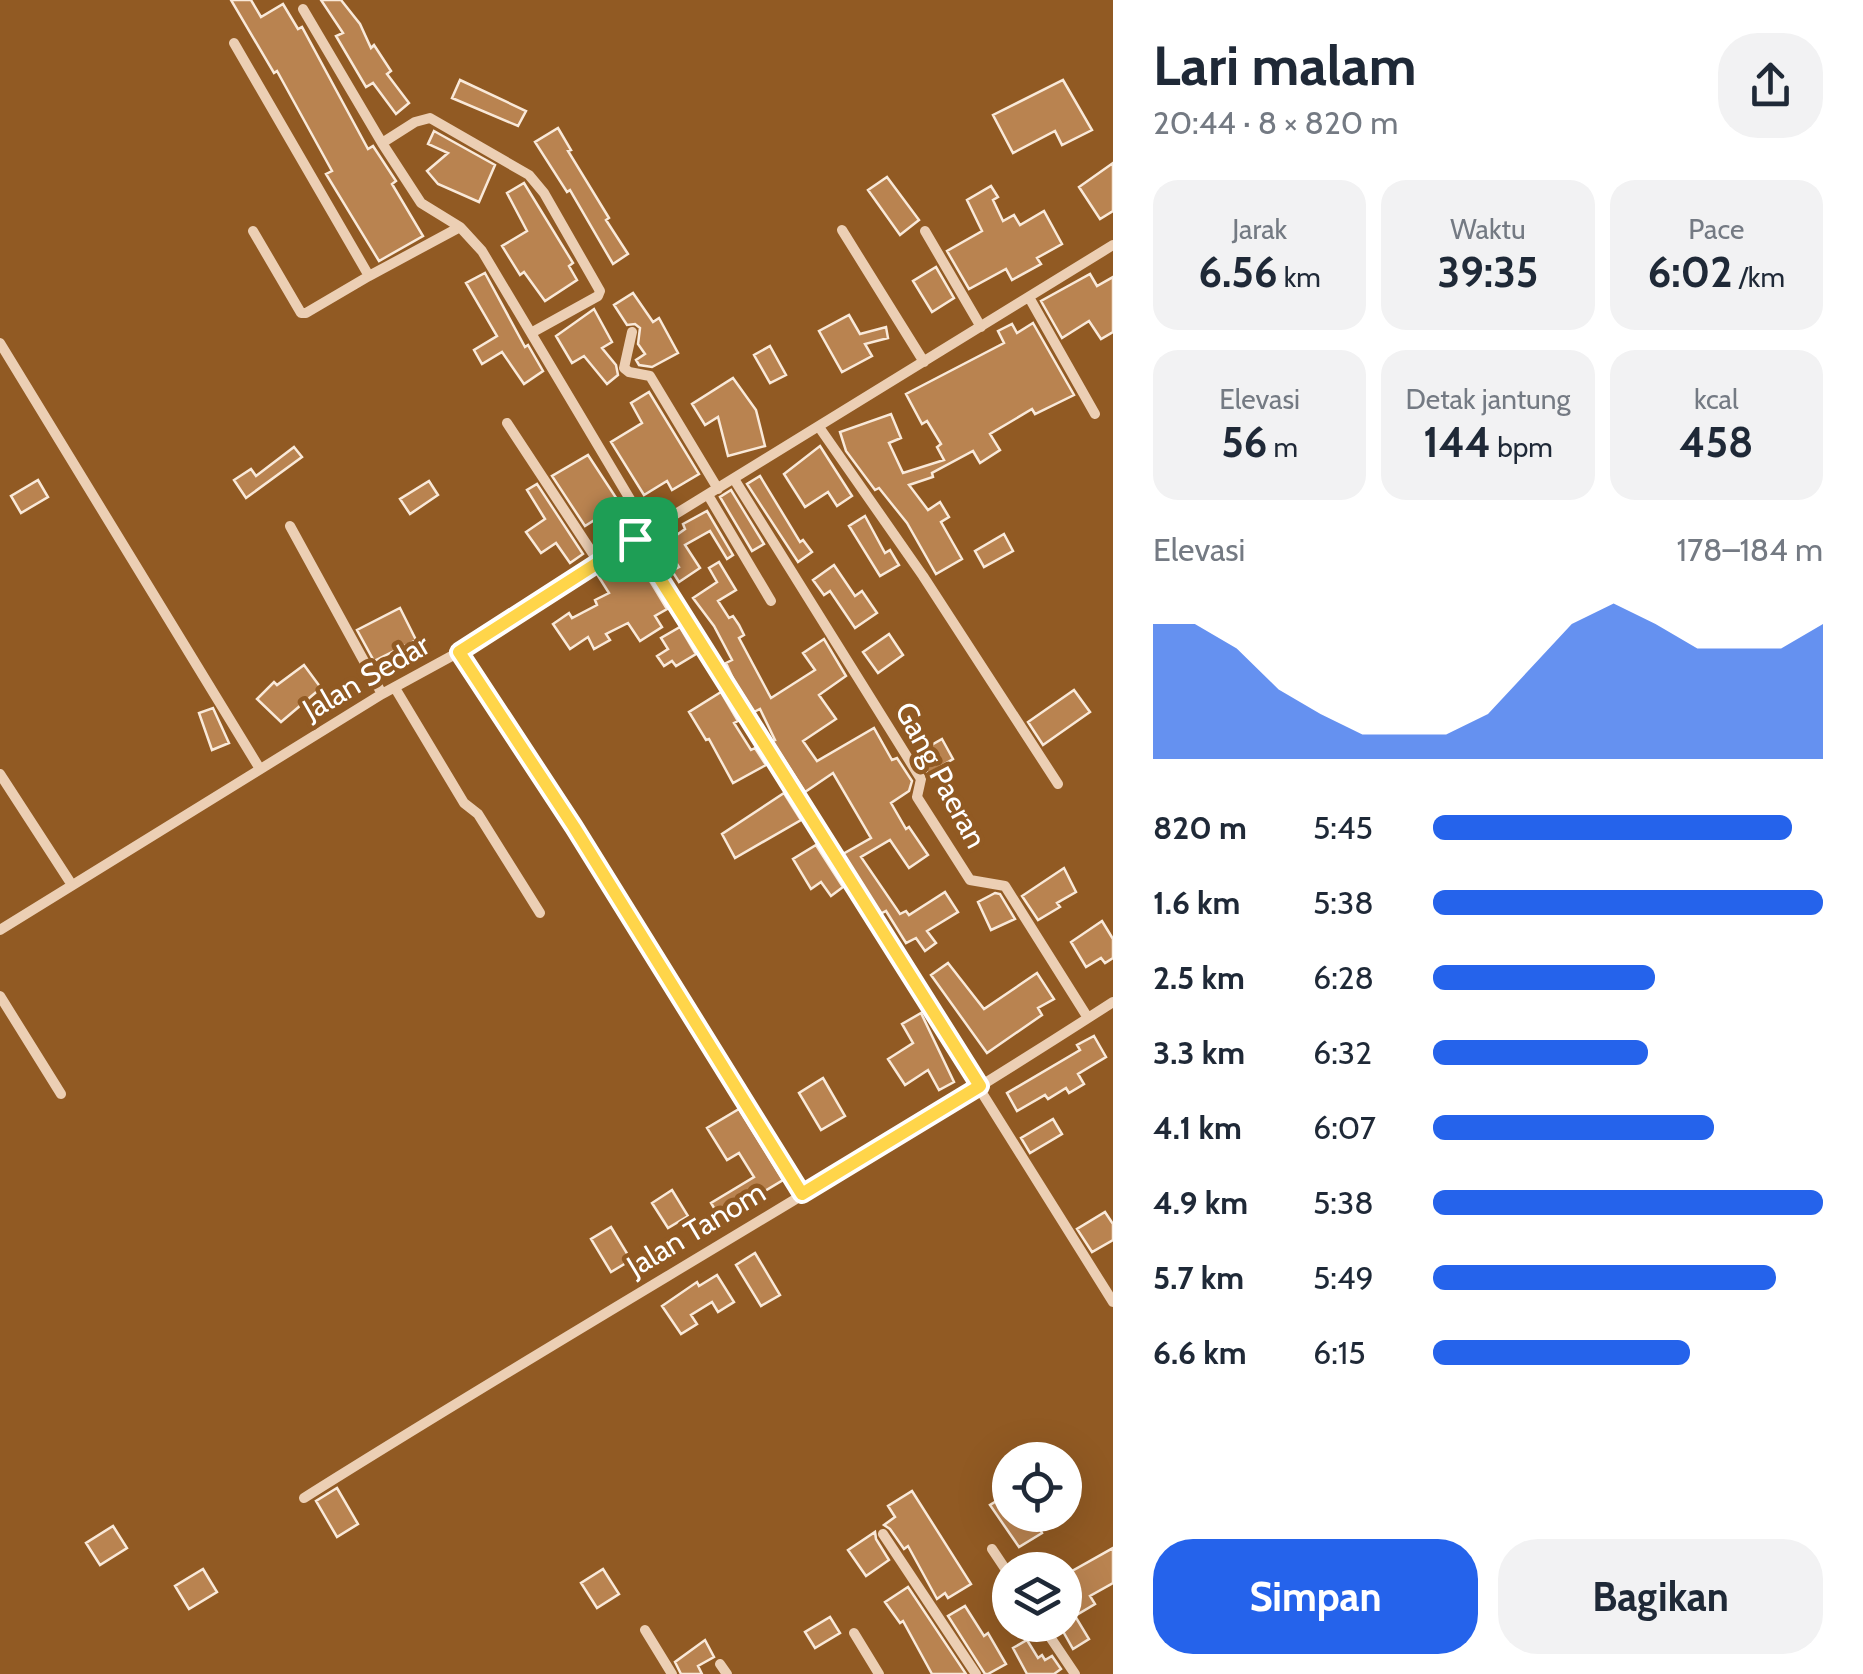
<!DOCTYPE html>
<html lang="id">
<meta charset="utf-8">
<style>
:root{--surface:#fff;--page:#f2f2f3;--text:#1f2937;--muted:#747a83;--accent:#2563eb}
body{margin:0;font-family:Cabin,sans-serif;background:var(--page);color:var(--text);height:100vh;display:flex;flex-direction:column;font-size:38px;white-space:nowrap}
*{box-sizing:border-box;margin:0}
p{font-size:32px;color:var(--muted)}
.icon{flex:none;width:55px;height:55px;fill:none;stroke:currentColor;stroke-width:2;stroke-linecap:round;stroke-linejoin:round}
.map{position:relative;flex:1;overflow:hidden}
.drawer{display:flex;flex-direction:column;background:var(--surface);width:750px}
.drawer>*{flex:none}
.controls{position:absolute;left:992px;top:1442px;display:grid;gap:20px}
.controls a{display:grid;place-items:center;width:90px;height:90px;border-radius:50%;background:var(--surface);box-shadow:0 10px 40px #0002;font-size:50px}
.pin{position:absolute;display:grid;place-items:center;width:85px;height:85px;color:#fff;margin:-42px;border-radius:20px;box-shadow:0 5px 15px #0006}
.round{display:grid;place-items:center;flex:none;width:105px;height:105px;border-radius:40px;background:var(--page)}
.summary{display:flex;align-items:center;justify-content:space-between;height:170px;padding:0 40px}
h1{font-size:55px;font-weight:700;line-height:75px}
.figures{display:grid;grid-template-columns:repeat(3,1fr);gap:15px;height:170px;padding:10px 40px}
.figures div{display:grid;align-content:center;border-radius:25px;background:var(--page);text-align:center}
.figures b{font-size:42px;font-weight:700}
.figures small{font-size:28px;font-weight:400}
.figures p{font-size:28px}
.chart{height:280px;padding:20px 40px}
.chart p{display:flex;justify-content:space-between}
.chart svg{width:100%;height:180px;margin-top:10px;fill:var(--accent);opacity:.7}
.action{display:flex;gap:20px;margin-top:auto;padding:20px 40px}
.action a{flex:1;height:115px;border-radius:40px;background:var(--accent);color:#fff;font-size:40px;font-weight:700;line-height:115px;text-align:center}
.action a+a{background:var(--page);color:var(--text)}
ul{padding:0 40px;list-style:none;font-size:32px}
li{display:grid;grid-template-columns:160px 120px 1fr;align-items:center;height:75px}
li i{height:25px;border-radius:12px;background:var(--accent)}
main{display:flex;flex:1;min-height:0}
.map>svg:first-child{display:block}
.building{fill:#b98350;stroke:#f9e9d9;stroke-width:2.5}
.lines{fill:none;stroke-linecap:round;stroke-linejoin:round}
.minor{stroke:#eccfb4;stroke-width:10}
.route-casing{stroke:#fff;stroke-width:20}
.route{stroke:#ffd54a;stroke-width:12}
.labels{text-anchor:middle;dominant-baseline:central;stroke-width:9;stroke-linejoin:round;paint-order:stroke}
.street-label{font-size:30px;fill:#fff;stroke:#915a23}
</style>
<main>
<div class="map">
<svg width="1113" height="1674" viewBox="0 0 1113 1674">
<rect width="100%" height="100%" fill="#915a23"/>
<path class="building" d="M231,0H251L261,17L283,4L298,29L302,27L368,149L373,146L396,181L392,184L423,236L379,261L326,174L332,171L277,71L274,73Z
M321,0H341L360,24L371,48L374,45L391,71L387,74L409,103L396,114L373,83L366,87L336,36L343,33Z
M460,80L526,111L518,126L452,98Z
M1063,80L1092,130L1062,145L1055,131L1013,153L993,115Z
M558,128L571,150L568,151L609,218L606,220L628,254L613,264L570,190L567,192L535,142Z
M434,131L495,165L479,202L438,184L427,171L448,153L428,144Z
M1113,163V211L1100,219L1079,187Z
M887,177L919,220L900,235L868,190Z
M524,183L573,263L569,266L577,280L545,301L524,272L520,275L502,246L527,231L507,193Z
M991,186L998,197L993,200L1003,221L1014,215L1020,225L1044,211L1062,244L1037,258L1041,264L1012,280L1006,269L969,289L947,251L982,231L967,200Z
M936,267L954,298L932,312L913,281Z
M485,273L525,347L528,345L543,371L524,384L502,352L482,364L474,350L497,336L466,283Z
M1090,274L1097,286L1113,277V332L1101,339L1089,321L1062,338L1041,301Z
M633,293L653,322L659,318L678,353L652,367L639,365L636,360L645,354L638,344L640,328L635,324L627,325L614,305Z
M594,309L612,342L602,348L616,365L618,375L607,384L584,356L572,363L556,336Z
M849,315L860,334L886,327L888,338L865,344L872,356L842,372L819,331Z
M1033,323L1074,395L1035,414L1032,409L990,434L1000,450L980,463L973,451L932,473L933,477L909,485L928,510L940,502L949,517L941,522L962,559L936,574L907,523L879,488L875,490L846,451L840,432L891,414L901,438L889,443L903,473L944,460L937,447L941,444L927,421L922,424L906,394L1004,343L998,331L1012,324L1017,333Z
M770,346L786,375L770,383L754,355Z
M733,378L756,410L765,446L728,456L718,417L705,425L692,404Z
M649,392L699,474L672,490L667,481L644,495L611,442L642,423L631,403Z
M820,446L852,496L837,506L828,492L805,507L784,474Z
M294,447L302,457L246,498L234,480L251,469L256,476Z
M588,455L626,513L610,523L604,514L585,526L552,476Z
M760,476L800,542L803,540L812,552L798,562L747,484Z
M38,480L48,497L21,513L11,496Z
M429,481L438,495L410,514L400,499Z
M537,484L583,554L570,563L556,543L541,553L526,532L545,519L527,490Z
M731,490L764,544L752,551L720,497Z
M707,511L733,555L727,559L710,531L685,545L700,568L679,582L672,571L679,567L664,544L685,529L683,524Z
M865,516L885,553L890,550L899,565L880,576L849,526Z
M1004,534L1013,551L984,567L975,551Z
M632,551L667,609L655,616L662,627L640,641L628,623L606,634L610,640L594,649L588,637L570,649L553,624L569,613L572,618L597,605L595,600L609,593L597,574Z
M719,562L736,590L718,601L729,618L733,616L739,625L744,635L739,638L771,698L815,670L803,653L824,639L846,676L819,695L836,719L803,741L817,761L874,728L892,760L897,758L912,781L909,791L891,803L906,829L909,827L928,855L909,868L890,840L861,857L900,914L906,911L909,915L945,892L958,912L927,931L936,943L925,951L916,938L906,943L886,911L880,914L843,854L871,838L833,773L805,792L772,741L775,740L760,709L754,712L734,681L726,663L732,660L714,626L693,598L717,582L709,568Z
M834,565L855,596L862,591L877,613L855,628L830,591L824,595L813,580Z
M400,608L416,640L374,661L357,630Z
M680,627L696,654L676,666L672,661L664,666L657,656L668,649L661,638Z
M889,634L903,655L878,673L863,652Z
M304,665L321,688L281,722L257,699L274,682L277,685Z
M1074,690L1090,712L1043,745L1028,722Z
M721,692L738,721L734,723L751,750L755,748L766,765L733,783L709,739L706,740L689,712Z
M213,708L229,743L212,750L199,713Z
M942,739L953,759L928,774L916,754Z
M784,793L801,820L735,858L722,834Z
M816,845L843,887L831,896L821,882L811,889L793,859Z
M1064,868L1076,892L1057,903L1060,907L1038,920L1022,896Z
M995,893L1000,894L1015,919L991,930L978,902Z
M1102,921L1113,939V958L1105,963L1101,958L1086,967L1071,942Z
M948,963L984,1009L1037,973L1054,999L1038,1008L1042,1015L987,1053L931,975Z
M921,1013L954,1082L939,1090L928,1070L905,1085L888,1059L913,1043L902,1024Z
M1094,1036L1106,1057L1078,1074L1084,1084L1069,1093L1066,1088L1048,1099L1045,1095L1017,1111L1007,1093L1080,1050L1077,1045Z
M823,1078L845,1116L821,1130L799,1093Z
M739,1109L783,1180L720,1218L711,1203L754,1177L739,1153L727,1160L707,1128Z
M1053,1119L1062,1134L1030,1153L1021,1138Z
M672,1190L688,1216L668,1228L652,1203Z
M1105,1212L1113,1224V1240L1092,1252L1077,1229Z
M611,1227L631,1260L611,1272L591,1239Z
M755,1253L780,1295L761,1306L736,1265Z
M717,1275L734,1302L718,1312L712,1302L691,1315L697,1324L681,1334L662,1306L697,1282L699,1286Z
M337,1488L358,1524L337,1537L316,1501Z
M912,1491L971,1584L948,1598L945,1593L937,1599L908,1546L904,1549L890,1529L884,1525L895,1517L888,1506Z
M1010,1493V1515H1032L1042,1533L1019,1547L990,1505Z
M113,1526L127,1548L100,1565L86,1543Z
M875,1532L876,1539L889,1560L866,1576L848,1550Z
M1113,1548V1583L1090,1596L1095,1604L1075,1616L1089,1639L1073,1649L1060,1626L1065,1625V1575Z
M203,1569L217,1592L189,1609L175,1586Z
M603,1569L619,1594L597,1608L581,1583Z
M908,1587L966,1674H932L903,1621L900,1623L885,1602Z
M965,1606L984,1636L988,1633L1006,1664L988,1674H985L948,1616Z
M830,1617L840,1633L815,1648L805,1632Z
M705,1640L714,1657L698,1666L702,1674H681L675,1662Z
M1027,1640L1038,1658L1042,1655L1045,1660L1052,1656L1061,1669L1054,1674H1027L1013,1648Z"/>
<g class="lines">
<path class="minor" d="M303,9L382,143L415,122L430,118L529,175L544,193L600,291L598,296L531,333
M234,43L369,276L460,227
M382,143L421,203L460,227L482,251L649,531
M842,230L924,362
M253,231L301,313H306L369,276
M925,231L981,327
M1030,299L1095,414
M632,332L624,368L629,372L650,376L718,489
M0,343L260,769
M507,423L599,563
M819,427L923,576L1058,784
M734,479L921,779L917,797L970,880L1005,886L1088,1018
M708,495L771,601
M290,526L382,694
M635,539L1113,1302
M459,652L573,827L802,1194
M395,688L464,803L478,814L540,913
M0,774L72,885
M0,930L382,694L459,652L635,539L1113,245
M0,996L61,1094
M304,1498C572,1329 847,1174 1113,1002
M883,1534L976,1674
M992,1549L1010,1576
M1042,1625L1075,1674
M645,1630L672,1674
M854,1633L879,1674
M720,1664L727,1674"/>
</g>
<g class="lines">
<g class="route-casing">
<path id="route" d="M635,539L980,1086L802,1194L574,827L459,652Z"/>
</g>
<use href="#route" class="route"/>
</g>
<g class="labels">
<g class="street-label">
<text transform="translate(366 677) rotate(-30)">Jalan Sedar</text>
<text transform="translate(941 775) rotate(62)">Gang Paeran</text>
<text transform="translate(696 1229) rotate(-31)">Jalan Tanom</text>
</g>
</g>
</svg>
<div class="controls">
<a><svg class="icon" aria-label="locate" viewBox="0 0 24 24"><circle cx="12" cy="12" r="6"/><path d="M12 2v4M12 18v4M2 12h4M18 12h4"/></svg></a>
<a><svg class="icon" aria-label="layers" viewBox="0 0 24 24"><path d="M12 4l9 5-9 5-9-5zM3 14l9 5 9-5"/></svg></a>
</div>
<div class="pin" style="left:635px;top:539px;background:#1e9e55"><svg class="icon" aria-label="arrive" viewBox="0 0 24 24"><path d="M6 21V4h12l-3 4 3 4H6"/></svg></div>
</div>
<section class="drawer">
<div class="summary"><div><h1>Lari malam</h1><p>20:44 · 8 × 820 m</p></div><a class="round"><svg class="icon" aria-label="share" viewBox="0 0 24 24"><path d="M12 15V3M7 8l5-5 5 5M5 13v7h14v-7"/></svg></a></div>
<div class="figures">
<div><p>Jarak</p><b>6.56<small> km</small></b></div>
<div><p>Waktu</p><b>39:35</b></div>
<div><p>Pace</p><b>6:02<small> /km</small></b></div>
</div>
<div class="figures">
<div><p>Elevasi</p><b>56<small> m</small></b></div>
<div><p>Detak jantung</p><b>144<small> bpm</small></b></div>
<div><p>kcal</p><b>458</b></div>
</div>
<div class="chart"><p><span>Elevasi</span>178–184 m</p>
<svg viewBox="0 0 160 44" preserveAspectRatio="none"><path d="M0 44V11L10 11L20 17L30 27L40 33L50 38L60 38L70 38L80 33L90 22L100 11L110 6L120 11L130 17L140 17L150 17L160 11V44z"/></svg>
</div>
<ul>
<li><b>820 m</b>5:45<i style="width:92%"></i></li>
<li><b>1.6 km</b>5:38<i style="width:100%"></i></li>
<li><b>2.5 km</b>6:28<i style="width:57%"></i></li>
<li><b>3.3 km</b>6:32<i style="width:55%"></i></li>
<li><b>4.1 km</b>6:07<i style="width:72%"></i></li>
<li><b>4.9 km</b>5:38<i style="width:100%"></i></li>
<li><b>5.7 km</b>5:49<i style="width:88%"></i></li>
<li><b>6.6 km</b>6:15<i style="width:66%"></i></li>
</ul>
<div class="action"><a>Simpan</a><a>Bagikan</a></div>
</section>
</main>
